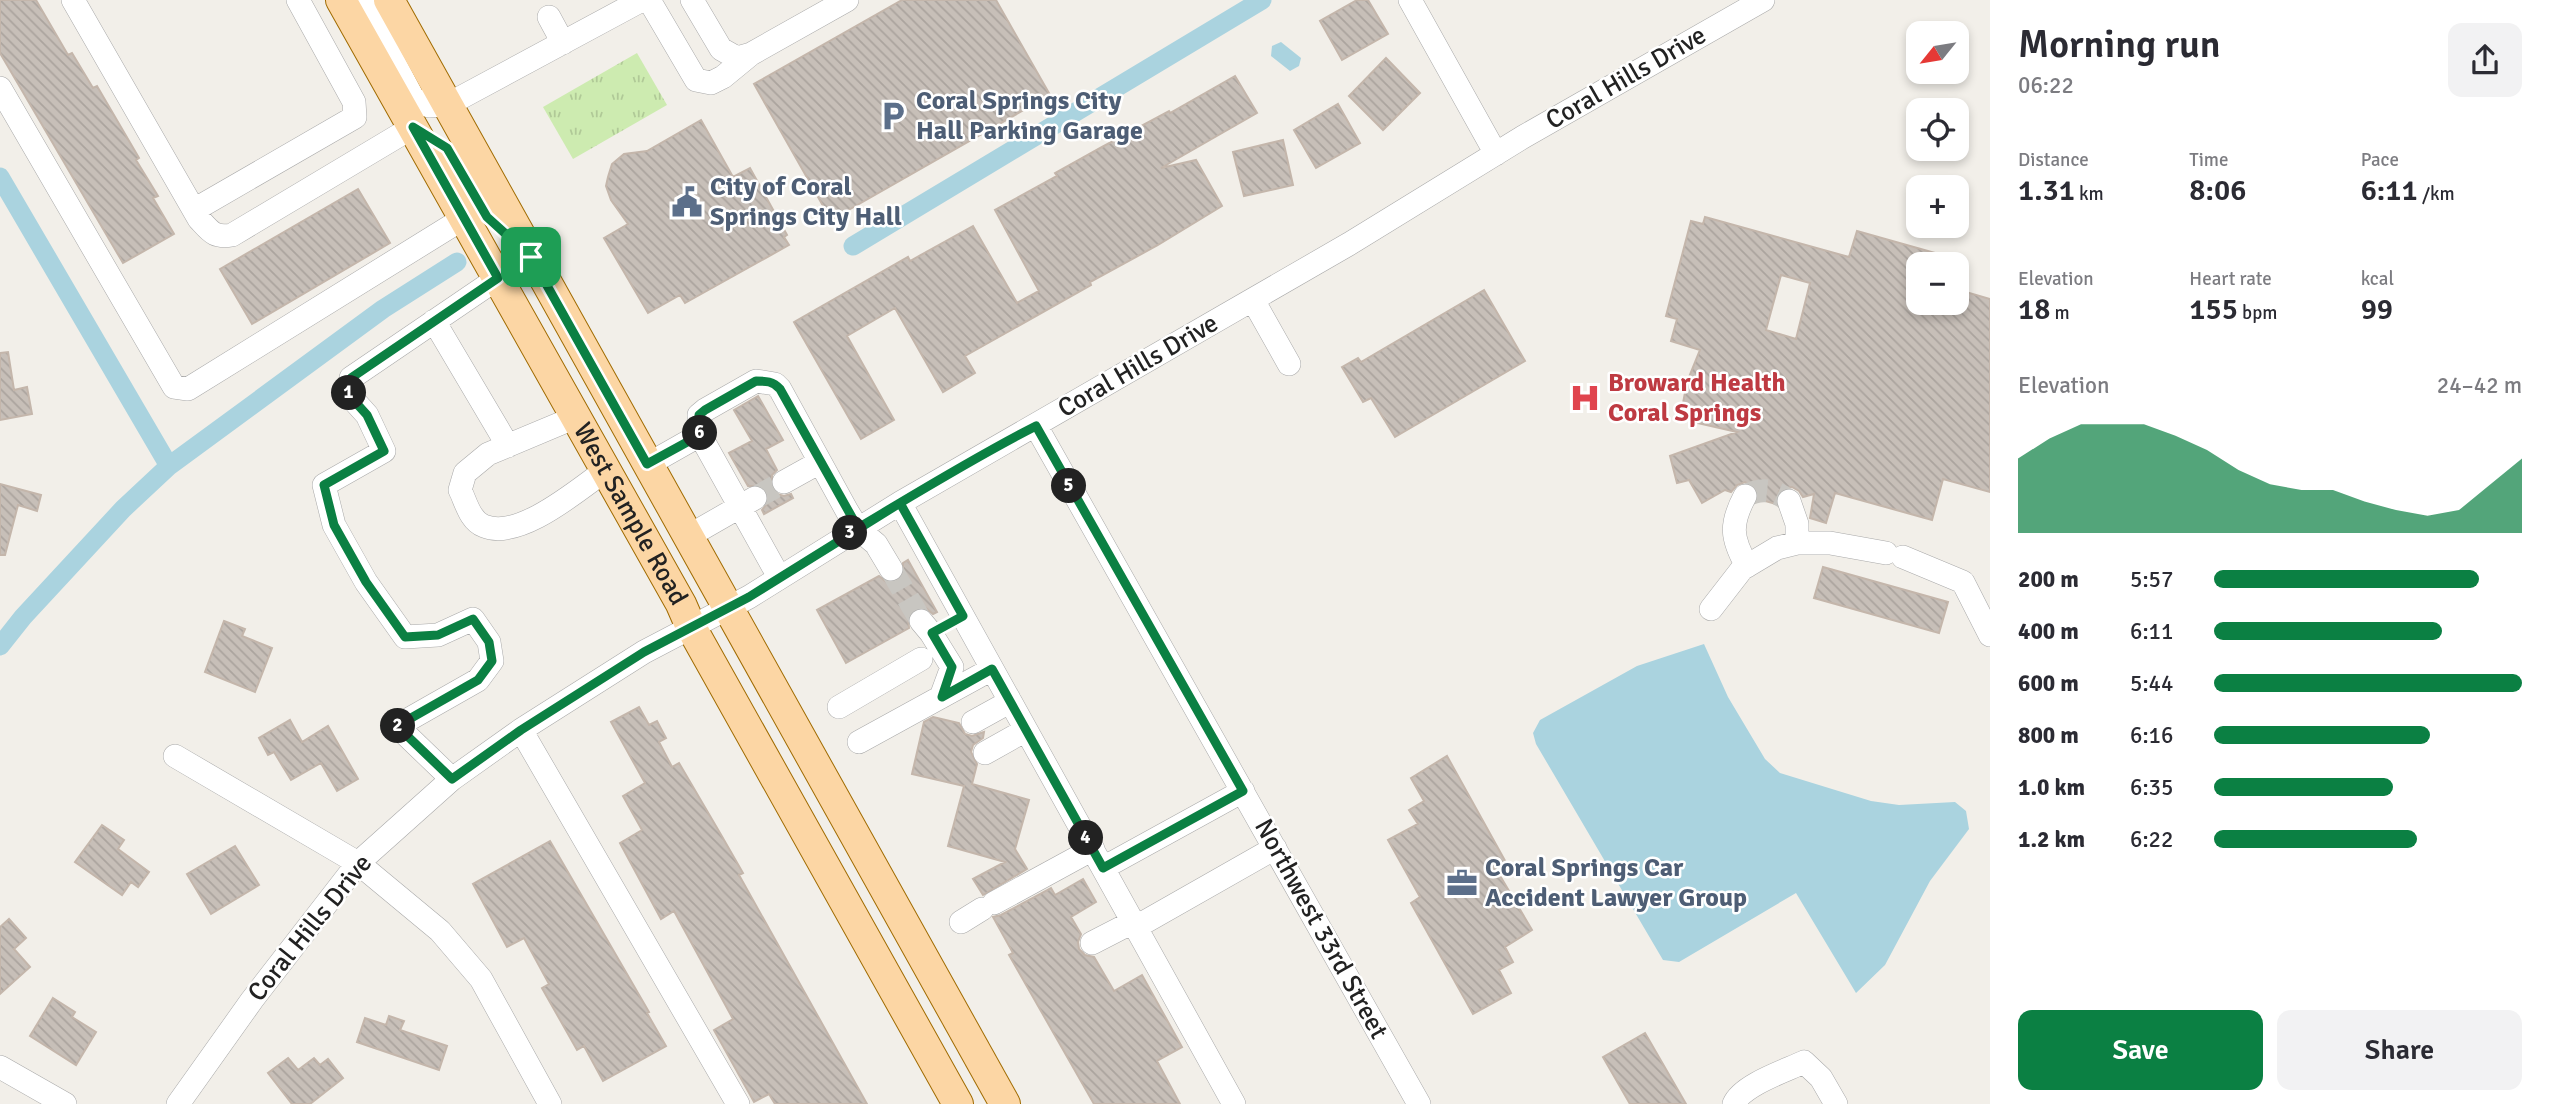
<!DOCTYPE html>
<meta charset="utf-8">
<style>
:root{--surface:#fff;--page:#f2f2f3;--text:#2b2b33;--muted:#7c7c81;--accent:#0b8043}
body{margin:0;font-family:Signika,sans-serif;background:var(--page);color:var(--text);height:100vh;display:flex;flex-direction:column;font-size:26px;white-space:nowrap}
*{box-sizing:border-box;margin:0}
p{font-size:23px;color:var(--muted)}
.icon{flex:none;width:38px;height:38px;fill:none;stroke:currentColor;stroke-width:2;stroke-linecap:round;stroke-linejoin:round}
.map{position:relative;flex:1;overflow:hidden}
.sheet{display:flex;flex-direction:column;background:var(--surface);width:560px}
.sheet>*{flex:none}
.needle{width:46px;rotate:240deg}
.controls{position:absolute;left:1906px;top:21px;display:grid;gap:14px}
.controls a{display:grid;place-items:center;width:63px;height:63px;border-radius:14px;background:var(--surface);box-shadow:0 4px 10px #0003;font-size:35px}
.pin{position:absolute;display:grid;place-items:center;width:60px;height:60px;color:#fff;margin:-30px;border-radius:14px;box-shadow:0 4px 10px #0006}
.km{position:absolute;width:35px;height:35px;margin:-18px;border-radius:50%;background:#222;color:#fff;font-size:19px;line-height:35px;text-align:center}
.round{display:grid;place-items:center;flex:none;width:74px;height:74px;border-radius:14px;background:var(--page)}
.overview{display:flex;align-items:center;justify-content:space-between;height:119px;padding:0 28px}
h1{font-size:38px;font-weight:600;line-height:52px}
.metrics{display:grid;grid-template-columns:repeat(3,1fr);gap:10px;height:119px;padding:7px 28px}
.metrics div{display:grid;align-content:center}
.metrics b{font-size:30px;font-weight:600}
.metrics small{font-size:19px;font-weight:400}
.metrics p{font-size:19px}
.chart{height:196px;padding:14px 28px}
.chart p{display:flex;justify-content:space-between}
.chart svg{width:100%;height:126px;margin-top:7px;fill:var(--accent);opacity:.7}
.action{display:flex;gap:14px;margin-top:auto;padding:14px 28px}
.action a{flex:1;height:80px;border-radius:14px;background:var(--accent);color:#fff;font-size:28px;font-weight:600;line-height:80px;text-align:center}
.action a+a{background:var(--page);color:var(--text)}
ul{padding:0 28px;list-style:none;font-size:23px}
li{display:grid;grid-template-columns:112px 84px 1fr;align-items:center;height:52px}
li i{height:18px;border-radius:9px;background:var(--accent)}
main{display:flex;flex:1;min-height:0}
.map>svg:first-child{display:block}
.grass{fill:url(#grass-tufts)}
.water{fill:#aad3df}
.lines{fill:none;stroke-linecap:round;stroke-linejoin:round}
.canal{stroke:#aad3df;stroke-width:19}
.building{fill:url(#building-back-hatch);stroke:#c4b6ab;stroke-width:2;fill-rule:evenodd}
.minor-tunnel{stroke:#c8c6c1;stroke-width:23;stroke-dasharray:23 11;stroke-linecap:butt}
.minor-casing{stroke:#a9a9a9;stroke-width:24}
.major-casing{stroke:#a06b00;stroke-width:32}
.minor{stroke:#fff;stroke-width:23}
.major{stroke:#fcd6a4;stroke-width:30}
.route-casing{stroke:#fff;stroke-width:14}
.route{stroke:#0b8043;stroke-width:9}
.labels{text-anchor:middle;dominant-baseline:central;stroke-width:5;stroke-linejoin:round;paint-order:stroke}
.street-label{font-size:26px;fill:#222;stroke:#fff}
.service-label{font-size:26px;font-weight:bold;fill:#4e5e75;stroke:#fff;text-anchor:start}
.health-label{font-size:26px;font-weight:bold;fill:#be3a42;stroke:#fff;text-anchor:start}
</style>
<main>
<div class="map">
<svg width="1990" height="1104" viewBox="0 0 1990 1104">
<defs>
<pattern id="grass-tufts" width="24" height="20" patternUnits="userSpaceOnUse" patternTransform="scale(1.75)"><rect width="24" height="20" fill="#cdebb0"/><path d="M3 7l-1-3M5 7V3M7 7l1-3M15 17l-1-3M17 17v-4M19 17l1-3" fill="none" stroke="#b0c997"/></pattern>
<pattern id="building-back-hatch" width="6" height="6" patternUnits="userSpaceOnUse" patternTransform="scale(1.75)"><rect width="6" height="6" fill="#c7bfb8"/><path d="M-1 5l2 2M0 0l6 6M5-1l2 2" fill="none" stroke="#aba49e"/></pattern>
</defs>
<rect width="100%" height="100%" fill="#f2efe9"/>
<path class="grass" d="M637,53L667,105L573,159L543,107Z"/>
<path class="water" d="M1281,42L1301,58L1299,66L1290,71L1271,56L1272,46Z
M1704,644L1728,697L1765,759L1780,773L1871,801L1899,805L1955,802L1966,811L1969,829L1930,881L1885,965L1856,993L1796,893L1679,962L1663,960L1536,744L1533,733L1540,720L1637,666Z"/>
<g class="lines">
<path class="canal" d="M0,177L169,466
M853,246L1262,0
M0,646L23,617L123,509L169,466L383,309L457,262"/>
</g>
<path class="building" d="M0,0H36L68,55L72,53L93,88L97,86L139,158L136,160L158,196L153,198L174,234L123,263L0,53Z
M902,0H996L1050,95L831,220L754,84Z
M1357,0H1368L1388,34L1342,60L1320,21Z
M1386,58L1420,93L1383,130L1349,96Z
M1235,76L1257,113L1161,168L1196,160L1222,206L1158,245L1090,282L1091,285L965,356L975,373L943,392L895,308L847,336L894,420L861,439L794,322L908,257L910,261L973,226L1017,303L1039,291L995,210L1057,176L1055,173L1102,147L1169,111L1170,113Z
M1338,104L1360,143L1316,168L1294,130Z
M701,120L733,177L750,168L787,235L784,237L789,245L685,303L680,295L648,313L604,238L628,224L611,200L606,186L608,177L612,164L624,154L647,151Z
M1283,140L1293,185L1244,196L1233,152Z
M358,189L390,243L252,324L220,269Z
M1705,217L1849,257L1857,231L1960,260L1959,264H1918V303H1956V289L1990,299V492L1943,479L1932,520L1835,493L1826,523L1810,518L1814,494L1803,497L1799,491L1792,487L1785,488L1779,491L1776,504L1758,499L1756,488L1745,482L1737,485L1731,492L1725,490L1702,503L1689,480L1677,483L1670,456L1737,432L1680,419L1687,382L1700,350L1671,341L1677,319L1666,316L1691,221L1703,224ZM1781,275L1810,283L1796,339L1766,330Z
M1484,290L1525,361L1395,437L1371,398L1363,402L1342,367L1358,358L1361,362Z
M8,352L14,390L27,387L32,414L0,420V353Z
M758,396L783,440L766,449L777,470L772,475V488L777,494L784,496L791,494L793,498L764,514L762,510L767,504V492L761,486H748L729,453L752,441L734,410Z
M0,484L41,495L37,511L18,505L5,555H0Z
M908,560L937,612L933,614L926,608L919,607L913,610L908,617L909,628L846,663L817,610L879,576L885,581H898L903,575V563Z
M1823,567L1948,602L1939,633L1814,598Z
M224,621L245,629L242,636L272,648L255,692L205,672Z
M639,707L649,725L657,721L666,738L659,742L672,767L679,763L720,833L743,873L739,875L867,1104H775L769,1094L754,1102L714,1030L733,1019L674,911L661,919L620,843L642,830L623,796L645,783L611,722Z
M933,717L959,723L965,734L972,736L984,732L983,738L973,745L971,752L977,764L972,784L1029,800L1015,849L1027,869L983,895L973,879L1005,862L948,846L964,786L912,774L924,722Z
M290,720L302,742L328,726L358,779L337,791L321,763L291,780L274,752L268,755L259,738Z
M1447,756L1509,868L1499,874L1532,930L1505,947L1513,962L1499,970L1511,993L1473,1014L1411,903L1420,897L1388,840L1418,824L1409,810L1424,801L1411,778Z
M102,825L124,840L118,849L149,872L138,887L131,882L122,895L75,862Z
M550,841L649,1012L647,1013L666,1046L603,1081L584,1046L577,1050L542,988L549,984L524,938L507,947L473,884Z
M235,846L259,885L211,914L187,874Z
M1083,879L1096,902L1071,917L1081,934L1078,942L1079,949L1085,955L1094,957L1114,991L1142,975L1182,1047L1157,1061L1180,1104H1094L1009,955L1013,953L993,917L1001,915L1051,888L1055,895Z
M9,919L26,938L14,949L30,967L0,994V927Z
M53,998L75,1012L72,1017L96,1032L76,1065L30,1036Z
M389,1016L404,1021L400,1030L447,1046L439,1070L357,1042L365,1018L386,1025Z
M1645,1033L1686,1104H1630L1603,1057Z
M288,1058L298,1070L314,1058L320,1065L328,1059L343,1078L310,1104H292L268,1073Z"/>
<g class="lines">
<path class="minor-tunnel" d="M1745,496C1762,487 1775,490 1789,501
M755,498L784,482
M891,569L921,621"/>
<g class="minor-casing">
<path id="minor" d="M73,0L199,219C211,232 214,238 232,235L413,127
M361,0L413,98L429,106L447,105L642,0
M649,0L696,80L711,83L723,77L751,54L847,0
M692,0L721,49L737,58L751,54
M1410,0L1496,154
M549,17L563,43
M0,88L174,387L188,389L464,218
M194,210L355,117L354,102L298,0
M1253,300L1289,364
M434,321L508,446
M576,417L488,454L465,473L460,490C466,502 470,521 484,526C519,541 579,489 606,470
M1036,426L1419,1104
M647,465L700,435
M784,482L820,462
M1745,496C1730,524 1731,538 1747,566
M1789,501L1797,524V543
M900,503L1234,1104
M687,537L755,498
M1903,557L1963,582L1990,635
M779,577L700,435L699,415L705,410L756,381L775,384L780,389L847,511L858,529L876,544L891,569
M1711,609L1742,569L1777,548L1797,543H1830L1886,553
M921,621L931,633L952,667L941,697
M839,707L921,659
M973,722L1002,706L1009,699
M521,730L738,1104
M859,742L992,669
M985,753L1026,730
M175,756L358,863L440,931L481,979L550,1104
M452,779L397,726L478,680L492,661L489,642L473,619L438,635L405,637L366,582L334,525L324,485L384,451L367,415L349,395L351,378L498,278
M1103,868L1243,791
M994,903L1093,849
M961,922L982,909
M1092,943L1125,926L1136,927L1275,848
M0,1067L65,1104
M178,1104L252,1000L358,863L452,779L521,730L644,652L749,597L900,503L1349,244L1523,137L1763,0
M1734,1104C1742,1085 1785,1071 1804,1062L1821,1078L1836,1104"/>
</g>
<g class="major-casing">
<g id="major">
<path id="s1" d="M341,0L681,604L691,627L958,1104"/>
<path d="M389,0L1005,1104"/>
</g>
</g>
<use href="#minor" class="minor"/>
<use href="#major" class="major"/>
</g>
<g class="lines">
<g class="route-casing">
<path id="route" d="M531,257L487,217L447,148L413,127L498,278L351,378L349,395L367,415L384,451L324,485L334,525L366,582L405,637L438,635L473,619L489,642L492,661L478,680L397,726L452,779L521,730L644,652L749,597L900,503L963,616L932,633L952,667L942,697L992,669L1103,868L1243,791L1036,426C975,457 917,493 858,528L780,389C773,381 766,381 756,381L705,410L699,415L700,435L647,464L531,257"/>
</g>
<use href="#route" class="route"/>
</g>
<defs>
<g id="parking-bare" transform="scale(2.415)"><path d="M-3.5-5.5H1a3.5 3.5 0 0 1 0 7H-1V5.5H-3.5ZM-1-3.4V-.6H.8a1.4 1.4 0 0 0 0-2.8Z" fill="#5c6f8a" stroke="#fff" stroke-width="2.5" paint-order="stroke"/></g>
<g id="civic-bare" transform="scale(2.415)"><path d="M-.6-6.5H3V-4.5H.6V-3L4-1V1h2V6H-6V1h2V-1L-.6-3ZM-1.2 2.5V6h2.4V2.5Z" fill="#5c6f8a" stroke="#fff" stroke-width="2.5" paint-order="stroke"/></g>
<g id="hospital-bare" transform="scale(2.415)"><path d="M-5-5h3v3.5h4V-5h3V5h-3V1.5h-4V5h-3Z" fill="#e0444e" stroke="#fff" stroke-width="2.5" paint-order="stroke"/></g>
<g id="office-bare" transform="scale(2.415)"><path d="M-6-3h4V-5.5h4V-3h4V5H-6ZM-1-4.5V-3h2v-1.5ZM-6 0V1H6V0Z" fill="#5c6f8a" stroke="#fff" stroke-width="2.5" paint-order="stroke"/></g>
</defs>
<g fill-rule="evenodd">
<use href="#parking-bare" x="893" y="116"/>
<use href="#civic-bare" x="687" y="202"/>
<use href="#hospital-bare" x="1585" y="398"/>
<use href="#office-bare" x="1462" y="883"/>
</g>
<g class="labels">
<g class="street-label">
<text transform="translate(1626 78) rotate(-30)">Coral Hills Drive</text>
<text transform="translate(1138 366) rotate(-30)">Coral Hills Drive</text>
<text stroke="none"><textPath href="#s1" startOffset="590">West Sample Road</textPath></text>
<text transform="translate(310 928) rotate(-51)">Coral Hills Drive</text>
<text transform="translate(1321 929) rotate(61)">Northwest 33rd Street</text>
</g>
<g class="service-label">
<text x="916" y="101">Coral Springs City<tspan x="916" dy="30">Hall Parking Garage</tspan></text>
<text x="710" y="187">City of Coral<tspan x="710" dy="30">Springs City Hall</tspan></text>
<text x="1485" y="868">Coral Springs Car<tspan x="1485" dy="30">Accident Lawyer Group</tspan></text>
</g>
<g class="health-label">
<text x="1608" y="383">Broward Health<tspan x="1608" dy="30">Coral Springs</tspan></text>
</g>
</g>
</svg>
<div class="controls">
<a><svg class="needle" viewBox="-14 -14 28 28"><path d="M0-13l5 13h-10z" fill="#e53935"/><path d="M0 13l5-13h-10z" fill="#7c7c81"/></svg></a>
<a><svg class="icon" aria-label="locate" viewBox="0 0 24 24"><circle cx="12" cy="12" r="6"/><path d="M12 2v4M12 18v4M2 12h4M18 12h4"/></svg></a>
<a>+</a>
<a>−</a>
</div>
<div class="pin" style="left:531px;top:257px;background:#1e9e55"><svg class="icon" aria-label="arrive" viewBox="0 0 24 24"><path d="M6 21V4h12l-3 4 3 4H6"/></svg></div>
<b class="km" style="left:349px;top:393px">1</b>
<b class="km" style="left:398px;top:726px">2</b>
<b class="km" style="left:850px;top:533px">3</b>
<b class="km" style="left:1086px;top:838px">4</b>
<b class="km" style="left:1069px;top:486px">5</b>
<b class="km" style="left:700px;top:433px">6</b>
</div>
<section class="sheet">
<div class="overview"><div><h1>Morning run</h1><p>06:22</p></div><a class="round"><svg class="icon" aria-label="share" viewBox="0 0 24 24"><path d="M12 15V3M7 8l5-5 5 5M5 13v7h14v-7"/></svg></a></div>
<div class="metrics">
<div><p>Distance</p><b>1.31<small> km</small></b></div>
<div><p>Time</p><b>8:06</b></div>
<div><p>Pace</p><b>6:11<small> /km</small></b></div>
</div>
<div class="metrics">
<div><p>Elevation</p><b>18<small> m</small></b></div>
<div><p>Heart rate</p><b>155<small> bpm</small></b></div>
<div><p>kcal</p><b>99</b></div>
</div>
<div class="chart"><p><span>Elevation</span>24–42 m</p>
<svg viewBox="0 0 160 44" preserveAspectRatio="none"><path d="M0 44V18L10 11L20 6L30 6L40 6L50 10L60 15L70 22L80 27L90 29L100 29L110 33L120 36L130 38L140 36L150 27L160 18V44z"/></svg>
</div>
<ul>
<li><b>200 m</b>5:57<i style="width:86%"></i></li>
<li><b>400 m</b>6:11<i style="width:74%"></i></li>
<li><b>600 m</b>5:44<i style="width:100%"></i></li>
<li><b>800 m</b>6:16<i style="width:70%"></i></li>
<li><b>1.0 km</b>6:35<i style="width:58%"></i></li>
<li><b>1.2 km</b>6:22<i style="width:66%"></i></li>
</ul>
<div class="action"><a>Save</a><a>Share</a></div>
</section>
</main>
